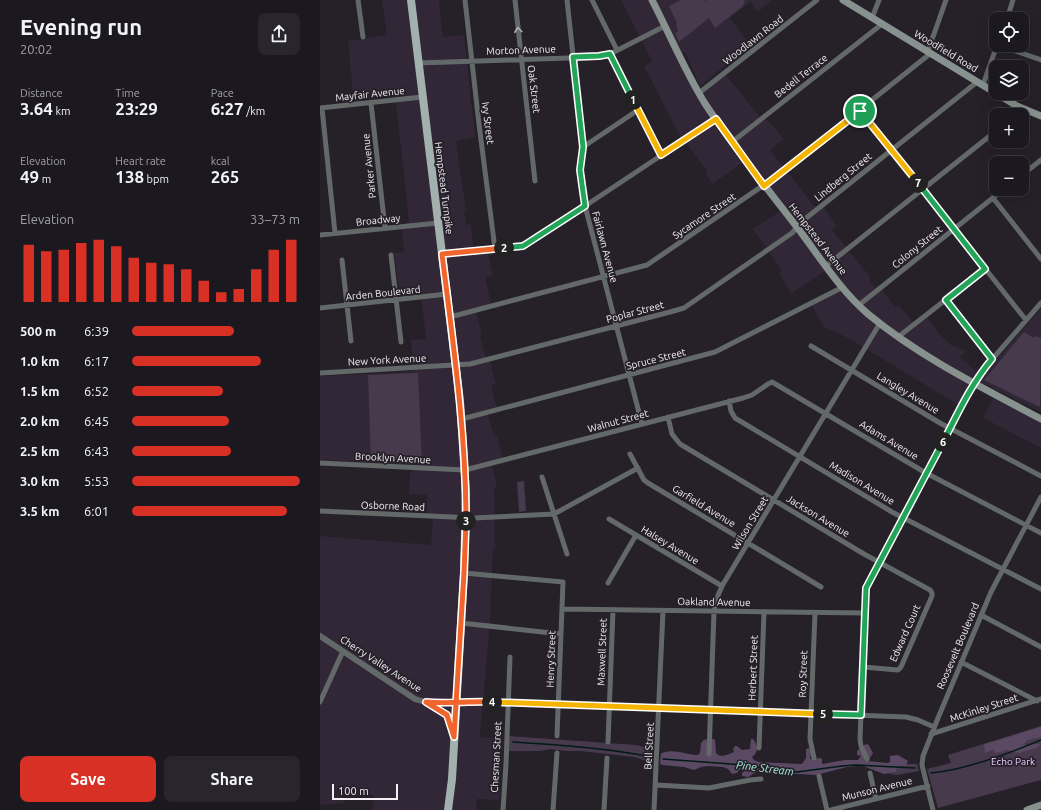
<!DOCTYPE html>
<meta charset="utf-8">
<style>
:root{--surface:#1c181f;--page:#29252c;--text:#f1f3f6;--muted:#a0a0a4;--line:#3a373d;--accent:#d93025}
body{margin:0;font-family:Ubuntu,sans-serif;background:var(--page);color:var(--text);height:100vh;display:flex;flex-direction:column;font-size:15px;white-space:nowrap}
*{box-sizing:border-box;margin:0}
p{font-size:13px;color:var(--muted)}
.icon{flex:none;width:22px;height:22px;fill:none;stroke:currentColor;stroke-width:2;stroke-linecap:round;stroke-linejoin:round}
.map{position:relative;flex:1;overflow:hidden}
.drawer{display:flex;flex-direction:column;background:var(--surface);width:320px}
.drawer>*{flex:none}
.buttons{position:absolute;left:669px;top:12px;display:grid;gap:8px}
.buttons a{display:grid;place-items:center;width:40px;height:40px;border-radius:8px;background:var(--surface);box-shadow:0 4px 16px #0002,0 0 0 1px var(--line);font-size:20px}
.scale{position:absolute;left:12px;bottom:10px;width:66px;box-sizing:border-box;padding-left:4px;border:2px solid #f3eff5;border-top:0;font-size:11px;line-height:14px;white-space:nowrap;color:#f3eff5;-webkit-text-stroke:3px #262029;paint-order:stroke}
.pin{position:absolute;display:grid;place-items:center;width:34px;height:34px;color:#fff;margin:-17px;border:2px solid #fff;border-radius:50%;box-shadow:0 1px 4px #0007}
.km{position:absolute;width:20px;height:20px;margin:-10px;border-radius:50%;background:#222;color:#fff;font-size:11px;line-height:20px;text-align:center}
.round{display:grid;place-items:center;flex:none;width:42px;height:42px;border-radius:8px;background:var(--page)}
.head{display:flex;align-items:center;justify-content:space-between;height:68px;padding:0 20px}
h1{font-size:22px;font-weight:600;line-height:30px}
.metrics{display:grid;grid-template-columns:repeat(3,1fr);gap:6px;height:68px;padding:4px 20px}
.metrics div{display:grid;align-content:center}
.metrics b{font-size:17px;font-weight:600}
.metrics small{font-size:11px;font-weight:400}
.metrics p{font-size:11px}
.chart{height:112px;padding:8px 20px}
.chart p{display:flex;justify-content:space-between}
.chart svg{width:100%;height:72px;margin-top:4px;stroke:var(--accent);stroke-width:6}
.primary-button{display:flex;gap:8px;margin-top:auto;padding:8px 20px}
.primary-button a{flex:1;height:46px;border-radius:8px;background:var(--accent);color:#fff;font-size:16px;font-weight:600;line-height:46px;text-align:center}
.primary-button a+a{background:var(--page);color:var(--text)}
ul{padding:0 20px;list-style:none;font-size:13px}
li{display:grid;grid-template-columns:64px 48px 1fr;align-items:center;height:30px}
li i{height:10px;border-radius:5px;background:var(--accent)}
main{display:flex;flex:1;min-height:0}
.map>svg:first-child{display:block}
.built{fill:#312736}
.green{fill:#473a4d}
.forest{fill:#5b4964}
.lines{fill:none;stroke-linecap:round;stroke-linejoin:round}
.stream{stroke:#001a15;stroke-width:1.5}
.minor{stroke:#636968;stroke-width:5}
.tertiary{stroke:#636968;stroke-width:6}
.secondary{stroke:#87928f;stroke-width:7}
.primary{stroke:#a3b1ae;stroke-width:8}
.oneway{stroke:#b2b3b6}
.split-1-casing{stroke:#fff;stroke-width:8}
.split-2-casing{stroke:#fff;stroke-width:8}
.split-3-casing{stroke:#fff;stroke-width:8}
.split-4-casing{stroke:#fff;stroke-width:8}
.split-5-casing{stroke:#fff;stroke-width:8}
.split-6-casing{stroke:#fff;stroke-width:8}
.split-7-casing{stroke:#fff;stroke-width:8}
.split-8-casing{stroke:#fff;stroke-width:8}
.split-1{stroke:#f5b400;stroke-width:5}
.split-2{stroke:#22a559;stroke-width:5}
.split-3{stroke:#f0652b;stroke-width:5}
.split-4{stroke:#f0652b;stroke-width:5}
.split-5{stroke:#f5b400;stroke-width:5}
.split-6{stroke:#22a559;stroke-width:5}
.split-7{stroke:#22a559;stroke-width:5}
.split-8{stroke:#f5b400;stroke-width:5}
.labels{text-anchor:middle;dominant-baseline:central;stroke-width:3.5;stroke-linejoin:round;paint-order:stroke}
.street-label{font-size:10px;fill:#f3eff5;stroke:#262029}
.park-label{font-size:10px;fill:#edcbff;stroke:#262029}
.water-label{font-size:11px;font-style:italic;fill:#a2efde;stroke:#262029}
</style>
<main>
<section class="drawer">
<div class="head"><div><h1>Evening run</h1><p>20:02</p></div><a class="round"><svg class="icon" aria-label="share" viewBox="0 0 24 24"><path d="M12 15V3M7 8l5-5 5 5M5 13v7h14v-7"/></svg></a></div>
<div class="metrics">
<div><p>Distance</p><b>3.64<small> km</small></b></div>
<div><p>Time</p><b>23:29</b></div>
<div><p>Pace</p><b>6:27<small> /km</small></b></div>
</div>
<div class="metrics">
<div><p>Elevation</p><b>49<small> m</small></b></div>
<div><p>Heart rate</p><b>138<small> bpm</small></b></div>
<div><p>kcal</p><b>265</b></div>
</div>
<div class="chart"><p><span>Elevation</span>33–73 m</p>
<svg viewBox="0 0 160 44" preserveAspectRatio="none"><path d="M5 44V9M15 44V13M25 44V12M35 44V8M45 44V6M55 44V10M65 44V17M75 44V20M85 44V21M95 44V24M105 44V31M115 44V38M125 44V36M135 44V24M145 44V12M155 44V6"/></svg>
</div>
<ul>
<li><b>500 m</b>6:39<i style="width:61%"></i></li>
<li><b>1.0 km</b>6:17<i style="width:77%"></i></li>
<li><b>1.5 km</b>6:52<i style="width:54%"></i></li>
<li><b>2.0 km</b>6:45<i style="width:58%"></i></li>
<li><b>2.5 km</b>6:43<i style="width:59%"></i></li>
<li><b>3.0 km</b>5:53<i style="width:100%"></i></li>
<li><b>3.5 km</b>6:01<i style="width:92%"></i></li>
</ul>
<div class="primary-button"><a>Save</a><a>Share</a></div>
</section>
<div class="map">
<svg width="721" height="810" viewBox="0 0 721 810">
<rect width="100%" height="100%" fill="#262029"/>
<path class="built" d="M62,0H119L123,37L144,35L155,137L136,141L146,211H144L146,225L151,224L154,250L167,249L173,275L165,277L172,306L156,310L162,335L160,336L161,340L166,359H169L176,384L171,385L177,409L167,412L174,436L177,435L183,459L171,463L177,487L174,488L175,549H173L170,621L160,737L183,739L179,800L157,799L156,810H53V795L23,796L24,803L0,805V536L111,545L113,516H107V495L89,494L90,473L102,465L0,460V376L93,372L91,340L106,339L101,295L80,296L74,253L84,252L82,230L89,220L75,94L34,102L28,41L67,35Z
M301,0H452L438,12L430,2L410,18L430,45L380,86L365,52L361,55L378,93L404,73L441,118L444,116L464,139L450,150L495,207L501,203L517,226L512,230L551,278L549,280L556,289L560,287L575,307L579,305L594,324L605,315L621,336L633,347L635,346L646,351L640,357L659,374L640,406L528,338L504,327L491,304L523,288L508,269L471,294L459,273L462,271L433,229L462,210L425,161L392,184L385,173L387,171L365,141L363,142L324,66L332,61Z
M721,308V412L658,381Z
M675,395L721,420V448L663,418Z"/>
<path class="green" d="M361,0H384L385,1L387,0H425L423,6L395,28L389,18L359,42L355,33L358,31L356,24L357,23L349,6Z
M704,332L714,338L715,336L721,338L720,407L664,380Z
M98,373L102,464L51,461L48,375Z
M204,481L206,511L199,512L197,482Z
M721,726V780L618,808L607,769L631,763L628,755Z
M188,736L316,745C333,750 327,745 334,760L327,761L314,757L261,751H245L230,749L220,751H187Z
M587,764H597L599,771L577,775L568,774L576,772L578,766H583Z"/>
<path class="forest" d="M721,727V737L708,740L702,745L721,744L716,748L699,753L687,750L681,752L675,753L673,749L665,753L664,745L665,744Z
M391,738L395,740L396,753C401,759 408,754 414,752L413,749L415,746H417L422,750L430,749L431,739H433C438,745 439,752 432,757L434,760L439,762L482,764L486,758V749L489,748L491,754L490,759L500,758L502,759V764L525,760H538L541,756L537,755V751L544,745L548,744L553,753L548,761L567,763L570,762V756L578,755L588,761L586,766H578L576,772L564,774L543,766H538L527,767L496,775L457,773L444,770L438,771L428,777L422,776V773L427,769L419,770L417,773L412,774L408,769L403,767L388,766L381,767L374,770L364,767L342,765L340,763L341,754C348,747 369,755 378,755L380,753L381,743L384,740Z"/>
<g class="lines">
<path class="stream" d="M193,742C240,745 286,748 332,757
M343,759L424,765L477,772L522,766L536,765L595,768
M611,773C644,770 690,753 721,740"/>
<path class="minor" d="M38,0L43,37
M145,0L159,124L175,249
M195,0L215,181
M247,0L263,147L260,170L265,206L322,424
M272,0L297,50
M552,18L559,0
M687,19L693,0
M679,45L721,60
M608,51L626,0
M290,54L341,155
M98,63L279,57L290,54L345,26
M663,85L677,45
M379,93L497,0
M51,103L65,228
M0,108L102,97
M2,108L15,233
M540,111L706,320
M696,115L703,109
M412,142L562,24
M263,147L318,110
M702,175L721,160
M673,198L721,259
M0,235L118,223
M122,254L203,245L265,206L396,119
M71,255L81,342
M22,260L31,341
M506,266L676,131
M626,300L672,359
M539,305L684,189
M0,308L127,294
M130,317L327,265L454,178L611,53
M578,337L665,269
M491,346L620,423L721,476
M0,373L150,364L350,312L364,308L472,233L485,219L657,82
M409,401L411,411L415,418L572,512L721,589
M348,417L352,434L360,444L544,554L610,590L612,593V596L581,667L578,670L543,667
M142,419L395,352L523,287
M310,454L324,480L328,483L501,587
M0,463L145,470L423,398L432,395L448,384L452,382L606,473L721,533
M222,477L247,554
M0,511L154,518L234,514L318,468
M289,519L402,586
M144,573L243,582L237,736
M288,583L316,535
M242,609L545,613
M661,615L721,647
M141,623L241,634
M641,662L717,701
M137,701L188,702L586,717L598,720L614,727
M0,702L23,651
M611,734L721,699
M288,742L293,610
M439,748L444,612
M389,754L394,611L397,598L402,586L560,323
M494,758L490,739L495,613
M547,759L541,746L540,739L546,588L649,391L662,371L721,303
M550,773L556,799
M499,776L507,810
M336,785L389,788L430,780L441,779
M183,810L186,764L190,657
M233,810L237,753
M284,810L287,758
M334,810L343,611
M511,810L608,786
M613,810L602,765L603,756L618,718L671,592L721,497"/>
<path class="tertiary" d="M0,636L95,699C109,704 122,703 137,701
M107,703L127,715L133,734"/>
<path class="secondary" d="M332,0C349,33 365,71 384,102C413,147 447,188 480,231C501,259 521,291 548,314C600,357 661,387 721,419
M523,0L697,106L721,116
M707,810L721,805"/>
<path class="primary" d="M91,0L140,401L146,493L144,573L132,779L128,810"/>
</g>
<defs><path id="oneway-chevron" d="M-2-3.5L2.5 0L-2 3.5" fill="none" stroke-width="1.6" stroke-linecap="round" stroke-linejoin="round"/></defs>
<use class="oneway" href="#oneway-chevron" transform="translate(198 30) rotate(-97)"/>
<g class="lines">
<g class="split-1-casing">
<path id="split-1" d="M313,100L341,155L396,119L444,186L540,111"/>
</g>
<g class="split-2-casing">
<path id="split-2" d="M184,248L203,246L265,206L260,170L263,147L253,57L279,56L290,54L313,100"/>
</g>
<g class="split-3-casing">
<path id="split-3" d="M146,521C146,431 133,343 122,254L184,248"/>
</g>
<g class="split-4-casing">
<path id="split-4" d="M146,521L144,573L134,737L127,715L106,702C128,704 150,701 172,702"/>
</g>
<g class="split-5-casing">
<path id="split-5" d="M172,702L503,714"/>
</g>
<g class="split-6-casing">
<path id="split-6" d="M503,714L541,715L546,588L623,442"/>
</g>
<g class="split-7-casing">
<path id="split-7" d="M598,183L665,269L626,300L672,359C651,384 638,413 623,442"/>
</g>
<g class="split-8-casing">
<path id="split-8" d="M540,111L598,183"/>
</g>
<use href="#split-1" class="split-1"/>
<use href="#split-2" class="split-2"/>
<use href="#split-3" class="split-3"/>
<use href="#split-4" class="split-4"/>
<use href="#split-5" class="split-5"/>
<use href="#split-6" class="split-6"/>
<use href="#split-7" class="split-7"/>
<use href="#split-8" class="split-8"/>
</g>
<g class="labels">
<g class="street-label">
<text transform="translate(433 40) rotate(-38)">Woodlawn Road</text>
<text transform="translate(201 50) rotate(-2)">Morton Avenue</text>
<text transform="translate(626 51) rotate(31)">Woodfield Road</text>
<text transform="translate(481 76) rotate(-38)">Bedell Terrace</text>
<text transform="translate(214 89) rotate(83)">Oak Street</text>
<text transform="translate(50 94) rotate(-6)">Mayfair Avenue</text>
<text transform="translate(168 123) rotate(83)">Ivy Street</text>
<text transform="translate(49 166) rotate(-96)">Parker Avenue</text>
<text transform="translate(523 177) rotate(-39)">Lindberg Street</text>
<text transform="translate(124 188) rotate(83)">Hempstead Turnpike</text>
<text transform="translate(384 216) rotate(-34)">Sycamore Street</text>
<text transform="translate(58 220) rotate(-6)">Broadway</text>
<text transform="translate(498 239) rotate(52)">Hempstead Avenue</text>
<text transform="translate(285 247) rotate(75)">Fairlawn Avenue</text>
<text transform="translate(597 247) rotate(-39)">Colony Street</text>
<text transform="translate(63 293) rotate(-6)">Arden Boulevard</text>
<text transform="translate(315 312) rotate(-15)">Poplar Street</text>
<text transform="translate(336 359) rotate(-14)">Spruce Street</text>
<text transform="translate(67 360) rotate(-3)">New York Avenue</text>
<text transform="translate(588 393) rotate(31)">Langley Avenue</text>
<text transform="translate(298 421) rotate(-15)">Walnut Street</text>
<text transform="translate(569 440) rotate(31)">Adams Avenue</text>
<text transform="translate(73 458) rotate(3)">Brooklyn Avenue</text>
<text transform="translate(542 483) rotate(31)">Madison Avenue</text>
<text transform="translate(73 506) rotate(2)">Osborne Road</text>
<text transform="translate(384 506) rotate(31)">Garfield Avenue</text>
<text transform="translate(498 516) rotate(31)">Jackson Avenue</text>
<text transform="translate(430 523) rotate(-59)">Wilson Street</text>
<text transform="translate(350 545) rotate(31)">Halsey Avenue</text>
<text transform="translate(394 602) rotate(1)">Oakland Avenue</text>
<text transform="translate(585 633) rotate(-66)">Edward Court</text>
<text transform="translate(638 646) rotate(-67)">Roosevelt Boulevard</text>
<text transform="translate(282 652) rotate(-88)">Maxwell Street</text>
<text transform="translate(231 659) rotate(-88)">Henry Street</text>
<text transform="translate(61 664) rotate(33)">Cherry Valley Avenue</text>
<text transform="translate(433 668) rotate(-88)">Herbert Street</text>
<text transform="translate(483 674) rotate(-88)">Roy Street</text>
<text transform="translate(664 708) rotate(-18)">McKinley Street</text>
<text transform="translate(329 746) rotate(-87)">Bell Street</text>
<text transform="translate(176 757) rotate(-87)">Chesman Street</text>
<text transform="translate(557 789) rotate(-14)">Munson Avenue</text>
</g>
<g class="park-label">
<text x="693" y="761">Echo Park</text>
</g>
<g class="water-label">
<text transform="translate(445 768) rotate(7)">Pine Stream</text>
</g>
</g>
</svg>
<div class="buttons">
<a><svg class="icon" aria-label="locate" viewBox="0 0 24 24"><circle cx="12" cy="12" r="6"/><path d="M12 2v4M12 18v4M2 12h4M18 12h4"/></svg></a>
<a><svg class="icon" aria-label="layers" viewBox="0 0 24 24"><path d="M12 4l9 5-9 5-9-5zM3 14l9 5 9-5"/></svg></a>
<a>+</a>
<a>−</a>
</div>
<div class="scale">100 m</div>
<div class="pin" style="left:540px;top:111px;background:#1e9e55"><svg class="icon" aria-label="arrive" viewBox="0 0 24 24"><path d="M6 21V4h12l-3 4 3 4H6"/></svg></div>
<b class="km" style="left:313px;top:100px">1</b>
<b class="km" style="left:184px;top:248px">2</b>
<b class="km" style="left:146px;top:521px">3</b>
<b class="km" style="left:172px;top:702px">4</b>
<b class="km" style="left:503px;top:714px">5</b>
<b class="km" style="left:623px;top:442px">6</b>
<b class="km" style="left:598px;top:183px">7</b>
</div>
</main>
